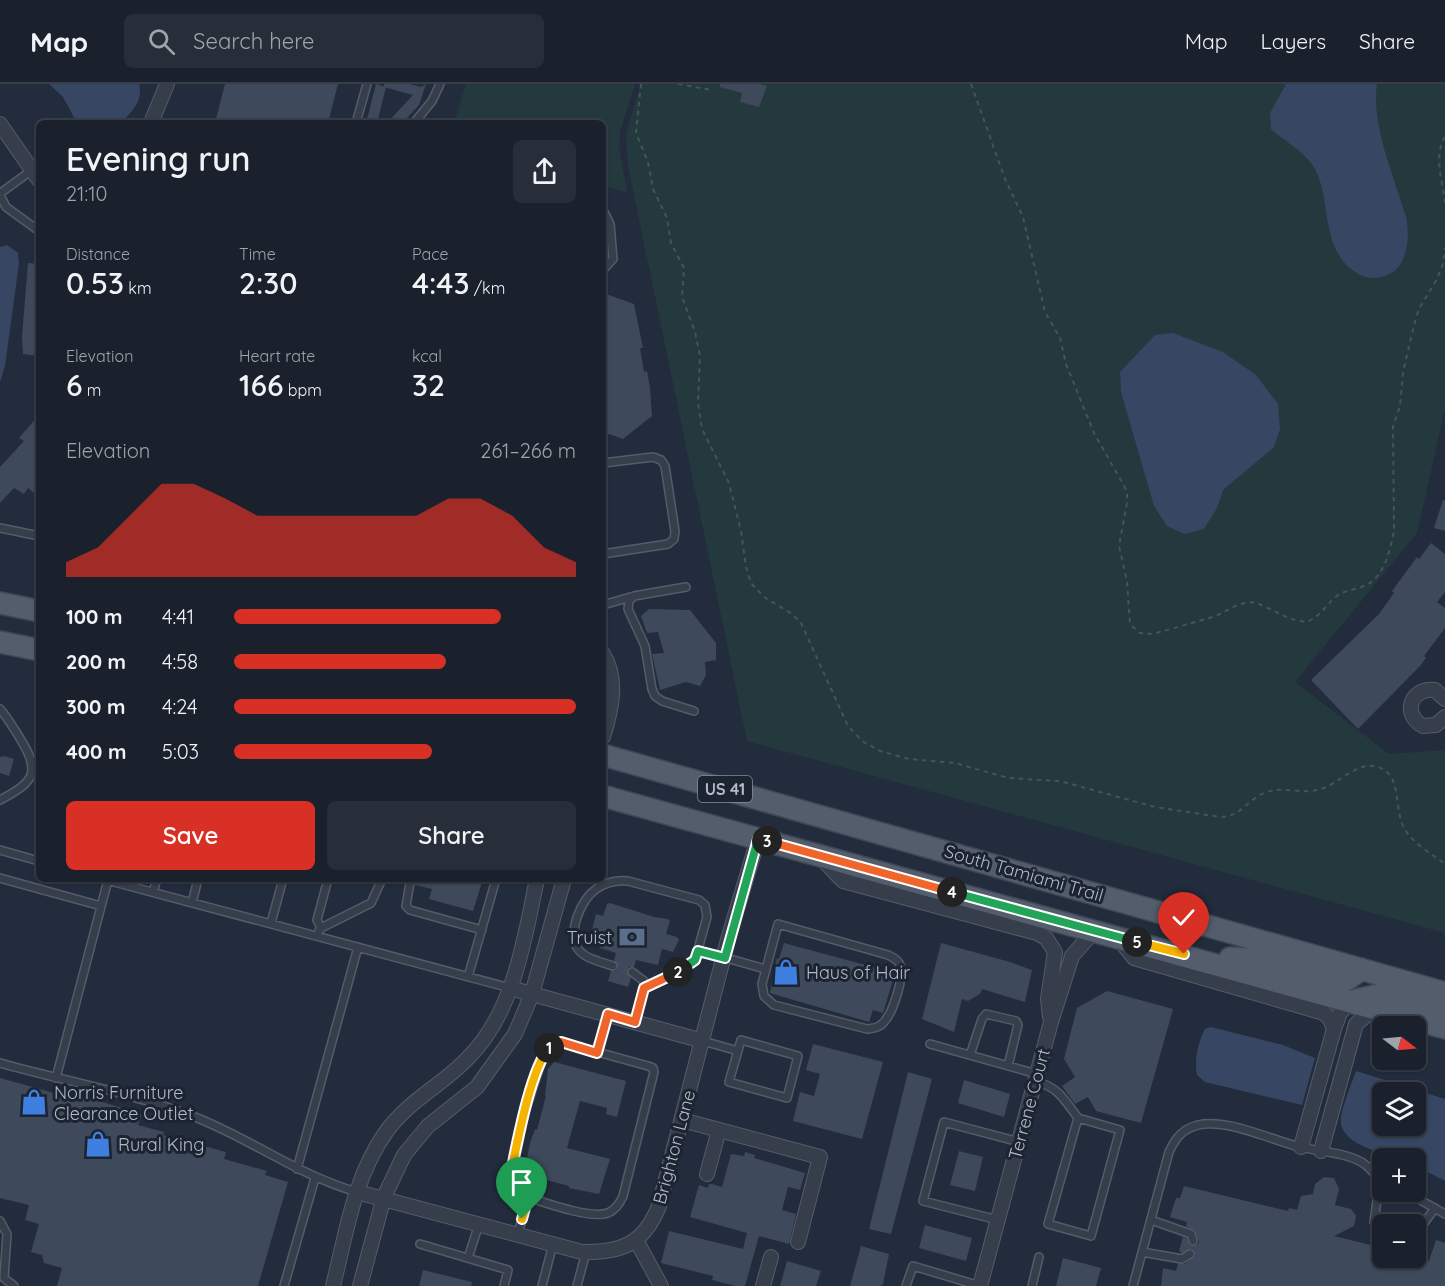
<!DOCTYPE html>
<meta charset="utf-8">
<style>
:root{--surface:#1a212d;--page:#272e39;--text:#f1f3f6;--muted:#9fa3aa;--line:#383e49;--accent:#d93025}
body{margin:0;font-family:Quicksand,sans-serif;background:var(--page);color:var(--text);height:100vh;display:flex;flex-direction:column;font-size:22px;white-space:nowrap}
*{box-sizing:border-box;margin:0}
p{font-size:20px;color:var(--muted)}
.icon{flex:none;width:33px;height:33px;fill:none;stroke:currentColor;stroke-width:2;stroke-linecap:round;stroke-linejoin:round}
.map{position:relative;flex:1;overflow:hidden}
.details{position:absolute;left:36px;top:36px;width:570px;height:762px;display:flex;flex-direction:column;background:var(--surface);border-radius:9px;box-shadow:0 2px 4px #0004,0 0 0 2px var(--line)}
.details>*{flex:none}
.needle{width:39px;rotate:106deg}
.fabs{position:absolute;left:1372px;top:932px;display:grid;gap:12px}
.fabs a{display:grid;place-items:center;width:54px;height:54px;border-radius:9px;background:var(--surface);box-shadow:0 2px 4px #0004,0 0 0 2px var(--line);font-size:30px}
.pin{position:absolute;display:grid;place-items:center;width:51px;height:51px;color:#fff;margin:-62px -26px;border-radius:50% 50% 50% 0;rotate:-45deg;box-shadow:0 0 6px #0007}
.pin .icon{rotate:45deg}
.km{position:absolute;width:30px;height:30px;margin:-15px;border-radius:50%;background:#222;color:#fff;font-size:16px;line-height:30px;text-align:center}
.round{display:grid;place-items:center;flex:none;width:63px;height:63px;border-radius:9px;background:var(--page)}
.summary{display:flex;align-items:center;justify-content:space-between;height:102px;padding:0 30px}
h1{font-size:33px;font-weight:600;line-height:45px}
.stats{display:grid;grid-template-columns:repeat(3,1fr);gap:9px;height:102px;padding:6px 30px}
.stats div{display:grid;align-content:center}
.stats b{font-size:30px;font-weight:600}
.stats small{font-size:16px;font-weight:400}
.stats p{font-size:16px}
.chart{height:168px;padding:12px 30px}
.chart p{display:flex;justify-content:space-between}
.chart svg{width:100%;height:108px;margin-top:6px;fill:var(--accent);opacity:.7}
.button{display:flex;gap:12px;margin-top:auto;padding:12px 30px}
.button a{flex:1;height:69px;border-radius:9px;background:var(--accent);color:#fff;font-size:24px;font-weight:600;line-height:69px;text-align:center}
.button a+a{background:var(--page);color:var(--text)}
ul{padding:0 30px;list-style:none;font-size:20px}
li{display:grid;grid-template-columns:96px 72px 1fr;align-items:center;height:45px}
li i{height:15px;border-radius:8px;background:var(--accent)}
header{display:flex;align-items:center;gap:36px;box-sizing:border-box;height:84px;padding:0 30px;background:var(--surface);border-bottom:2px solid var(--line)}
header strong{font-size:28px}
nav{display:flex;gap:33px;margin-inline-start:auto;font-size:21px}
.search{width:420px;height:54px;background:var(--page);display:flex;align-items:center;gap:15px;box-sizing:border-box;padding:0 21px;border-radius:9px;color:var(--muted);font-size:22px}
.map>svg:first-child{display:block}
.green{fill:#24393d}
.water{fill:#364663;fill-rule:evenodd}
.building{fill:#3e4a5b}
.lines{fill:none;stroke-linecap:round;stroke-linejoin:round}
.service-casing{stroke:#545c6a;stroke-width:10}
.minor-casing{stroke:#545c6a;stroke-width:16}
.primary-casing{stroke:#3f4755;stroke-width:24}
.path{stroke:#42565a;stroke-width:2;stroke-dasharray:4.5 4.5;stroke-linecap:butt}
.service{stroke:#363e4c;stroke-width:7}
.minor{stroke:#363e4c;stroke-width:14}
.primary{stroke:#545d6c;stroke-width:21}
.split-1-casing{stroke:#fff;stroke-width:12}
.split-2-casing{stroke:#fff;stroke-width:12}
.split-3-casing{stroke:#fff;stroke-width:12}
.split-4-casing{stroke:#fff;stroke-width:12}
.split-5-casing{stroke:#fff;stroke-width:12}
.split-6-casing{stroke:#fff;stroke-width:12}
.split-1{stroke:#f5b400;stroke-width:8}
.split-2{stroke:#f0652b;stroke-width:8}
.split-3{stroke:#22a559;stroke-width:8}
.split-4{stroke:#f0652b;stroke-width:8}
.split-5{stroke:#22a559;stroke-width:8}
.split-6{stroke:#f5b400;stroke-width:8}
.labels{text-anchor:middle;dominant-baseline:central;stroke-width:6;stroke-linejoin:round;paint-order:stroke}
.shield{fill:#1c2331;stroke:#858c9b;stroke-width:1.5}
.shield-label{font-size:16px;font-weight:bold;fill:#b2b9c8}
.street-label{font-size:18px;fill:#b2b9c8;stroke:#1c2331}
.poi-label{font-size:18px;fill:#b2b9c8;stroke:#1c2331;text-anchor:start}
</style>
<header>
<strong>Map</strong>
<div class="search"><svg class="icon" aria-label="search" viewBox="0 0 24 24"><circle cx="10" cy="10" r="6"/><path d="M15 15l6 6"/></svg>Search here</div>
<nav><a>Map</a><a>Layers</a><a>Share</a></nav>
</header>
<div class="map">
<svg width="1445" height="1202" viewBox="0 0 1445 1202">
<rect width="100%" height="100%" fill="#222c3c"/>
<path class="green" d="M466,0H635L620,48L619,63L627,108L603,102V39H454Z
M641,0H1445V325L1417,449L1295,598L1389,670L1445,666V849L747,657L628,82L626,50Z"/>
<path class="water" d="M49,0H139C144,17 131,29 120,39H77L63,13Z
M1286,0H1377C1372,36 1388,77 1399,111C1401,120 1406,129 1407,138C1410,157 1406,186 1385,192C1375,195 1365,195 1355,188C1320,164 1332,118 1315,85C1306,68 1285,58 1271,45L1270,29Z
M7,161L18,169L19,179L5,282L0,298V163Z
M1173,249L1223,268L1256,291L1278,320L1280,345L1274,363L1223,406L1217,424L1204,445L1185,450L1167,442L1154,422L1121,308L1120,288L1155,251Z
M1211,943L1283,961L1315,974L1302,1021L1205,998L1197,991C1194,977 1198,958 1205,945Z
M1356,987L1445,1015V1097L1416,1082V1074C1396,1074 1345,1064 1341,1040C1339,1029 1352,999 1356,987ZM1383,1008H1416V1041H1383Z"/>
<path class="building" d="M225,0H338L328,39H215Z
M376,0L386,3L377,39H366Z
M384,0H410L421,3L426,0L419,21L402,39H387L413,11L384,3Z
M720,0H760L767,2L759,23L740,18L742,9L720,3Z
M28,179L39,180V272L23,270L22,253Z
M603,209L634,220L643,264H640L644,288L647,287L650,304L652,332L623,355L603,348Z
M39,331V401L34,409L28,404L24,410L14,404L0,419V383L24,357L19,354Z
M1443,416H1445V447L1434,444Z
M1431,459L1445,470V508L1437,518L1445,524V544L1424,572L1426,574L1420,582L1358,645L1311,596L1379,530L1394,509L1392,507L1417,473L1419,475Z
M649,525L690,526L716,559V576L705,578L706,591L700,602L686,598L660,606L652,570L664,569L658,548L647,549L641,532Z
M4,672L14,675L9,692L0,689V673Z
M414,795H483L473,827L429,815L432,805L415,801Z
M610,819L654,833L668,835L670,837L666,850L677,853L679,856L673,868L662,865L658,881L636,876L634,883H629L627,887L631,894L628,903L608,897L611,887H616L618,883L614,876L616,869L600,864L599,860H596L599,848L592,846L596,830L603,832L607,820Z
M784,859L895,889L883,929L873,926L869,938L770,909L777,874L779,875Z
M941,859L1010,878L1032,886L1025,918L982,905L980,910L968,917L962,915L954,948L922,935Z
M1107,907L1173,925L1141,1039L1096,1027L1088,1013L1075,1020L1062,1002L1075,993L1064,975L1077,924Z
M813,960L883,978L862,1055L793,1037L800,1008L814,1012L820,990L806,986Z
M554,978L626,997L617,1033L606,1030L607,1024L580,1017L567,1064L610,1075L599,1110L569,1104V1102L539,1094L542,1084L526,1079L530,1059L535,1045L537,1046L546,1012H545L548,985Z
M908,988L932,995L891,1150L869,1145Z
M0,994L47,1007L56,1010L55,1012L73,1018L75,1012L89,1014L142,1030L138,1041L164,1048L163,1051L226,1068L224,1075L267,1087L265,1091L288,1098L258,1202H57L62,1184L44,1179L42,1171L31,1168L39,1140L25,1136L29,1121L0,1114Z
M964,996L1010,1010L1004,1033L958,1019Z
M959,1067L983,1073L975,1107L950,1101Z
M745,1068L755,1071L754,1074L805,1089L800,1106L788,1103L782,1126L796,1130L789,1160L759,1152L745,1202H735L712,1196L713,1192L661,1179L669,1147L743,1165L747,1149L690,1133L699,1101L708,1104L709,1100H712L722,1103L731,1070L744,1072Z
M1324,1093L1334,1094L1339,1105L1335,1121L1351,1125L1356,1132L1354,1142L1334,1152L1383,1164V1173H1414L1429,1177L1436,1156L1445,1159V1202H1161L1163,1184L1176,1187L1178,1180H1185L1195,1172L1192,1165L1182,1169L1179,1167L1183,1153L1186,1154L1191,1162L1197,1161L1199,1158L1195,1147L1186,1142L1187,1138L1170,1133L1176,1114H1180L1184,1102L1288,1127L1289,1124L1297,1126L1301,1112L1313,1110L1315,1100Z
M925,1141L972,1154L966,1177L919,1164Z
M861,1162L889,1170L883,1200L880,1202H850Z
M1063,1174L1101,1184L1096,1202H1056Z
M787,1177L821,1187L816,1202H780Z
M423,1186L472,1198L471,1202H419Z"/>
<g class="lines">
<g class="service-casing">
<path id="service" d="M356,39L367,0
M414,39L432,17L440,0
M32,86L2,108L0,111L6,123L39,147
M603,126L610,140L613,175L603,186
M603,379L653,373L661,376L665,382L675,447L674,455L668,460L603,470
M0,444L39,452
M686,503L634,512L629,517L628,525L645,562L652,605L655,612L662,617L694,627
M603,521L634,512
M0,625C8,634 14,645 21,656C42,690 32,699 0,716
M0,766L39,777
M0,794L101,822
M103,795L510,904
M410,799L406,822L410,826L482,846
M153,808L157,795
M192,819L198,795
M271,839L283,795
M778,840L888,871C892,873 897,875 899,879C906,891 893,928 884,938C879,944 874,944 867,945L774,921L764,912L762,900Z
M321,844L371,819L382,795
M319,847L321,844L317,836L328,795
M698,866L765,885
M613,882C602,878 585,875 578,865C567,848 581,816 596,805C605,799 617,796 628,797L699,816L705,821L707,833L695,876L684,885L644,904V897L632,888
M468,893L496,795
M635,937L644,904
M741,956L798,972L787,1014L729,998Z
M703,957L738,967
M561,958L648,982L653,984L654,988L623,1112C620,1119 615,1126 608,1129C589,1136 535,1115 515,1109L509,1103L525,1028L542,976L546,966Z
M930,960L1037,990
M597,969L608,930
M970,971L982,935L986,930L1016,937L1018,941L1008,982
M0,979C65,997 132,1009 195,1033C251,1055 298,1091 357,1108
M56,994L108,796
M1035,997C1058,1003 1064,1015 1078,1034
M1078,1034L1120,1046L1091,1152L1048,1140Z
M297,1085L358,863
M1380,1095L1374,1138L1383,1153
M1404,1107L1445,1130
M998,1136L923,1117L944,1038L1019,1058
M1151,1136L1191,1150L1193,1157
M0,1137L7,1150L4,1194L14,1202
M518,1150L528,1113
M1416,1150L1435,1124
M420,1160L508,1186L504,1202
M1142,1168L1182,1175L1190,1170
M468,1174L479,1140
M284,1202L315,1094
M542,1202L553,1160
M577,1202L586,1168
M906,1202L913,1182L980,1202
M1032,1202L1039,1173
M1133,1202L1169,1068C1175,1055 1182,1045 1198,1041C1227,1034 1271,1056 1300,1063C1320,1068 1345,1068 1363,1079C1370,1084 1376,1092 1383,1098"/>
</g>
<g class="minor-casing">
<path id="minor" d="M151,39L167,0
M0,40L39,96
M603,570C619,596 611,627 603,653
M1445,615L1435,606C1411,603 1401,630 1423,642L1436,641L1445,633
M821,774L843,797L1037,849L1046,854L1055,868L1048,915L1050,933
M1118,854L1134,874L1324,929L1330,935L1334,945
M510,904L703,957
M682,1036L820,1073L798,1158
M1301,1063L1334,945L1340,929L1350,917
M1321,1067L1356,940L1375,924
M707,1090L719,1046
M357,1108L582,1168C621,1169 644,1160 659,1122L729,852L758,755
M636,1156L661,1202
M333,1202C346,1150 354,1093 386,1048C408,1017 441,1002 467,975C514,929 524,857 537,795
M360,1202L384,1113L404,1071L428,1042L477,1003L515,950L532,910L564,795
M763,1202L771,1173
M980,1202L1051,938L1072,872L1095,846"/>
</g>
<g class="primary-casing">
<path id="primary" d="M0,519L39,527
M0,558L39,566
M603,671L1445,909
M603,712L1445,944
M1230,874L1262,876L1333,895L1346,896L1362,885
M1352,917L1383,910L1445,925"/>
</g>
<path class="path" d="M641,0L636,49L648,78L653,105L667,134L671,159L684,184L682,213L695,248L700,272L698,319L702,345L729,399L741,447L746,483L751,499L764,513L792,530L801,539L848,642L862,657L880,667L909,675L955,679L1008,694L1060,697L1155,723L1220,733C1242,733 1248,714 1267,708C1284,702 1303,711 1321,705C1343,698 1364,669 1387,688C1400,699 1395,727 1404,744C1413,760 1431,769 1445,780
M678,0L712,6
M971,0L1005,95L1023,133L1045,228L1060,254L1066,280L1094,349L1127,407V419L1119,462L1127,497L1130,540L1140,549L1153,550L1216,532L1239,520L1255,518L1291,535L1306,538C1321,533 1326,520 1338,511C1346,506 1355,506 1364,502C1384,495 1390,466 1394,447L1393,343L1400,322L1403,288L1416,233L1420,223L1436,197L1443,180L1445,164
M1445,53C1433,72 1443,98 1445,119"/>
<use href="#service" class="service"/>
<use href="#minor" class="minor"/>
<use href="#primary" class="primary"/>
</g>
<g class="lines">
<g class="split-1-casing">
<path id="split-1" d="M522,1135L528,1113L514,1109L508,1103C515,1071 529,987 549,964"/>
</g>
<g class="split-2-casing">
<path id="split-2" d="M549,964L561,958L597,969L608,930L635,938L644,904L678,888"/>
</g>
<g class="split-3-casing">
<path id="split-3" d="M678,888L695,876L698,867L725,874L758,755L767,757"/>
</g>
<g class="split-4-casing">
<path id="split-4" d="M767,757L952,808"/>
</g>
<g class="split-5-casing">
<path id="split-5" d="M952,808L1137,858"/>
</g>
<g class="split-6-casing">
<path id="split-6" d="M1137,858L1184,870"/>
</g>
<use href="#split-1" class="split-1"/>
<use href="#split-2" class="split-2"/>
<use href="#split-3" class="split-3"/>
<use href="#split-4" class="split-4"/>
<use href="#split-5" class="split-5"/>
<use href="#split-6" class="split-6"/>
</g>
<defs>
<g id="bank-bare" transform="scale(2.07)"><path d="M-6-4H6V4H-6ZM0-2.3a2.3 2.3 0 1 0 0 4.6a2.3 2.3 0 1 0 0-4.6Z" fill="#5c6f8a" stroke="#1c2331" stroke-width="2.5" paint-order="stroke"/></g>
<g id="shop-bare" transform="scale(2.07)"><path d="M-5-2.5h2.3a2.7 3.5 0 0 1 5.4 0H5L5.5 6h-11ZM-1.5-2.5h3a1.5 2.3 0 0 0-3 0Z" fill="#3f7fe0" stroke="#1c2331" stroke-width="2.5" paint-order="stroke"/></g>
</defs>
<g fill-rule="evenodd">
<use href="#bank-bare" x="632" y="853"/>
<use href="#shop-bare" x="786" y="888"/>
<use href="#shop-bare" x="34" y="1018"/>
<use href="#shop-bare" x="98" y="1060"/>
</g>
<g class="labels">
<rect class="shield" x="698" y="692" width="54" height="26" rx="4.5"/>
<g class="shield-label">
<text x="725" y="705">US 41</text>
</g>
<g class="street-label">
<text transform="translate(1024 789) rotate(16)">South Tamiami Trail</text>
<text transform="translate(1029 1020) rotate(-75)">Terrene Court</text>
<text transform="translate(674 1063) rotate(-75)">Brighton Lane</text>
</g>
<g class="poi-label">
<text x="612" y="853" text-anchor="end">Truist</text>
<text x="806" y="888">Haus of Hair</text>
<text x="54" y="1008">Norris Furniture<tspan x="54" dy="21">Clearance Outlet</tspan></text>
<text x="118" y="1060">Rural King</text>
</g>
</g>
</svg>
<div class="fabs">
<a><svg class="needle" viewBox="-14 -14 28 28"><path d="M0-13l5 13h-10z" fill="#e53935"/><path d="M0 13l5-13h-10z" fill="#9fa3aa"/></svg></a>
<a><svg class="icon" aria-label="layers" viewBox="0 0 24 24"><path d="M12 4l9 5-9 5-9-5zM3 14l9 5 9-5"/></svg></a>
<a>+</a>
<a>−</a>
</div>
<div class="pin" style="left:522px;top:1135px;background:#1e9e55"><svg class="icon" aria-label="arrive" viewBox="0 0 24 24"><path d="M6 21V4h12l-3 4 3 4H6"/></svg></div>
<div class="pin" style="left:1184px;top:870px;background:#d93025"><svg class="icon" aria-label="check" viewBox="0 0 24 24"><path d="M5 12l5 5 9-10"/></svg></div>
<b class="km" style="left:549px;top:964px">1</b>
<b class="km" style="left:678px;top:888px">2</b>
<b class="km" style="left:767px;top:757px">3</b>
<b class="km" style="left:952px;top:808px">4</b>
<b class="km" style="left:1137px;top:858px">5</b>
<section class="details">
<div class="summary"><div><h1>Evening run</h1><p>21:10</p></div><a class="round"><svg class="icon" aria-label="share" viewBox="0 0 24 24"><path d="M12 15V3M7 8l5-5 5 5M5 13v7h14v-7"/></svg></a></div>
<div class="stats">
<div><p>Distance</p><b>0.53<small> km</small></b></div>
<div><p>Time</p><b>2:30</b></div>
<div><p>Pace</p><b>4:43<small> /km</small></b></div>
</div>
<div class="stats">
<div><p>Elevation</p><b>6<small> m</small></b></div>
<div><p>Heart rate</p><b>166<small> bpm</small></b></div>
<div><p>kcal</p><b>32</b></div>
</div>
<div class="chart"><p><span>Elevation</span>261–266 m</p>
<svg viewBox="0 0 160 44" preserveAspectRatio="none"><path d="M0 44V38L10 32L20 19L30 6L40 6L50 12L60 19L70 19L80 19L90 19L100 19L110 19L120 12L130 12L140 19L150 32L160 38V44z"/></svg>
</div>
<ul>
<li><b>100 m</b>4:41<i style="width:78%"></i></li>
<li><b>200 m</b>4:58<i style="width:62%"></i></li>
<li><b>300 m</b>4:24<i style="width:100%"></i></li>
<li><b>400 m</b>5:03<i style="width:58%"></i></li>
</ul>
<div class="button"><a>Save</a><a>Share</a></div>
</section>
</div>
